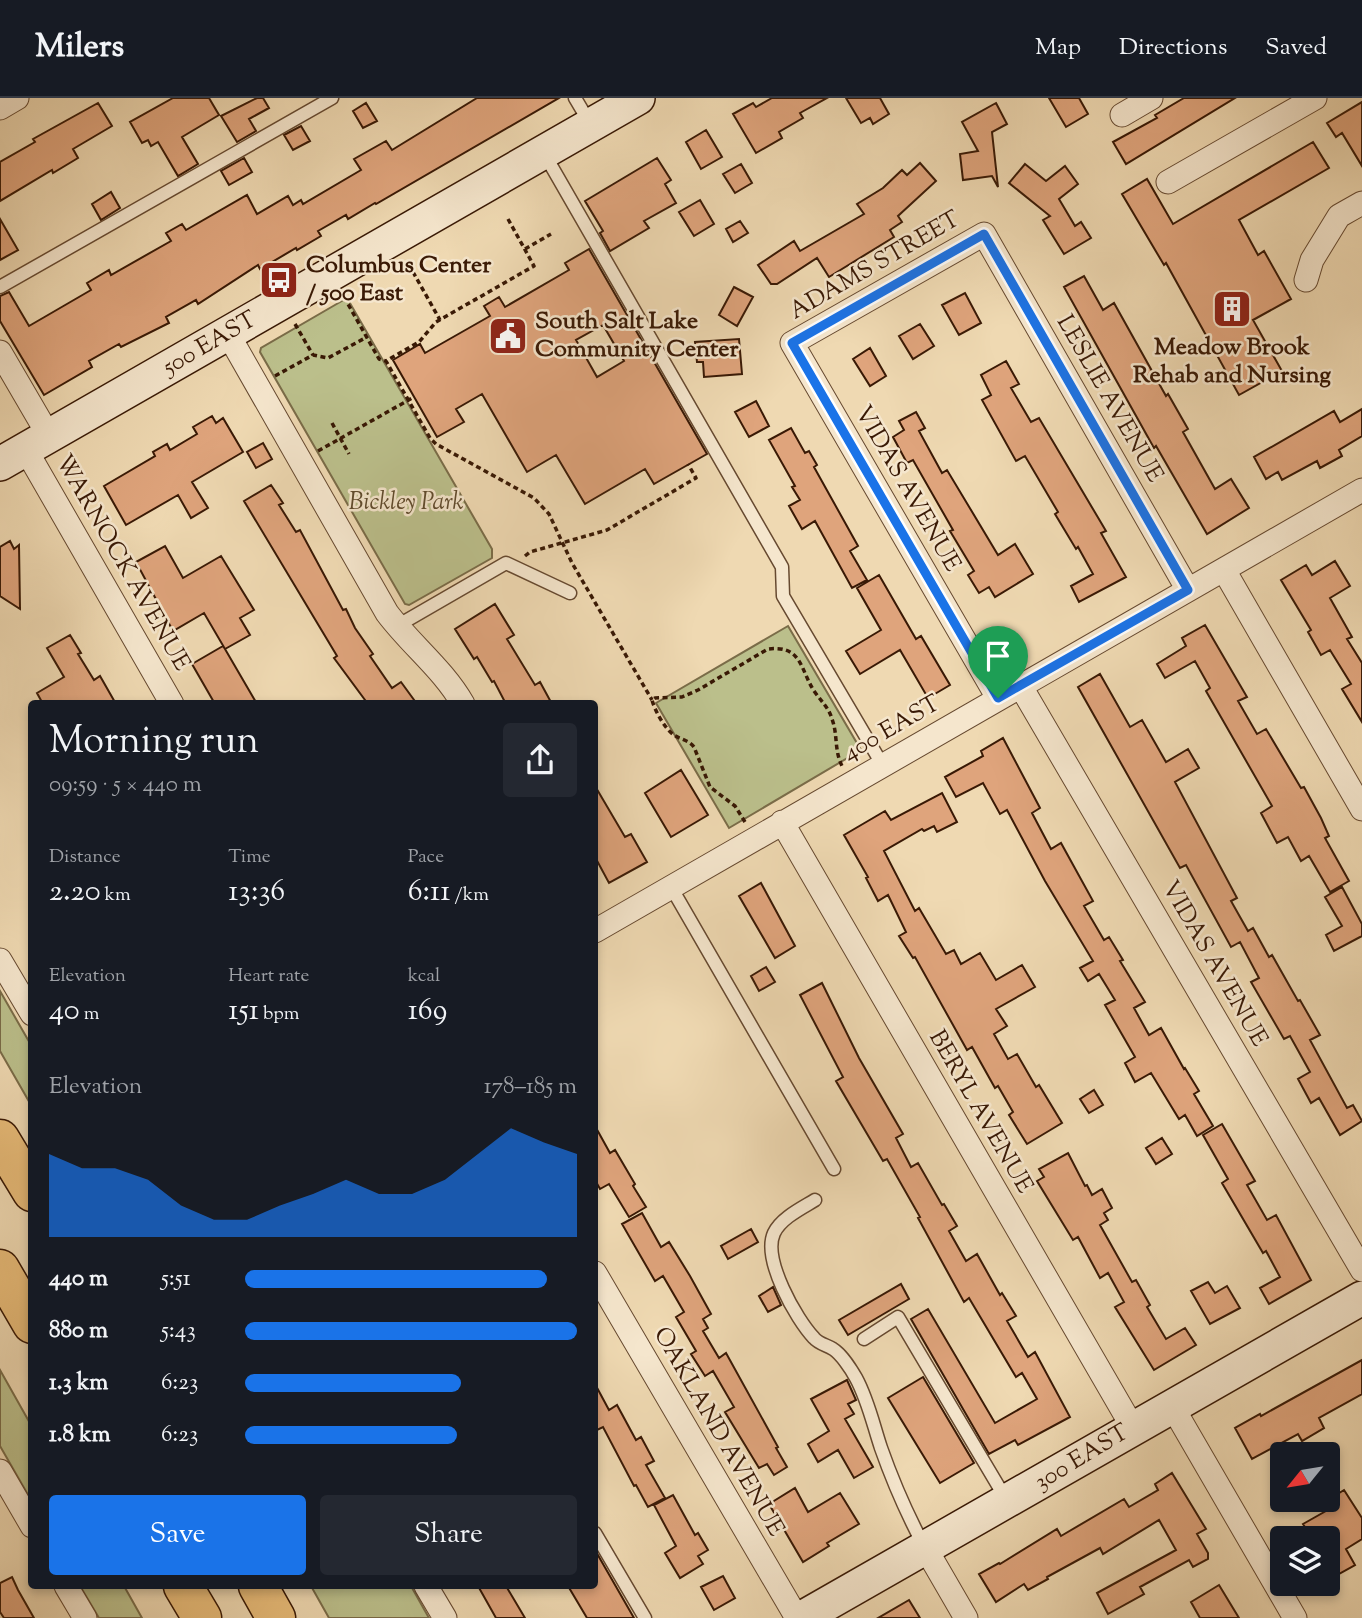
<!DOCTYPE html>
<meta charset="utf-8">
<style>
:root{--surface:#171b24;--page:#242831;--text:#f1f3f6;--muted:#9ea1a6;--line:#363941;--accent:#1a73e8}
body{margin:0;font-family:"Sorts Mill Goudy",serif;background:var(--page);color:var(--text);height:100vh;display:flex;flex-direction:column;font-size:26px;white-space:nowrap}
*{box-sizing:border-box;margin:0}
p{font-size:23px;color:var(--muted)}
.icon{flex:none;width:38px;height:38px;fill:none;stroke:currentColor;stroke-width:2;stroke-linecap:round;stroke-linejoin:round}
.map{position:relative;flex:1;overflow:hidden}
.drawer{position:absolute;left:28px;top:602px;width:570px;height:889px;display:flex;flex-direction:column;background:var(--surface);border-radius:7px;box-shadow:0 4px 10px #0003}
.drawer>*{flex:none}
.needle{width:46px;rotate:240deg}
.tools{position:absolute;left:1270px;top:1344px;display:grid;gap:14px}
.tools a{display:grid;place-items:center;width:70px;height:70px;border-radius:7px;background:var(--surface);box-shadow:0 4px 10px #0003;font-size:35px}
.pin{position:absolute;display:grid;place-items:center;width:60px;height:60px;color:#fff;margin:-72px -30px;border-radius:50% 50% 50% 0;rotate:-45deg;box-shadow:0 0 7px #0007}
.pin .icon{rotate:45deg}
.round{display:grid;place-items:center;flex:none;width:74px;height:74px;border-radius:7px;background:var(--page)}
.summary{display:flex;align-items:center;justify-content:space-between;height:119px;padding:0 21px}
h1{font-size:38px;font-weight:600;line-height:52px}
.metrics{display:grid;grid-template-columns:repeat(3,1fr);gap:10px;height:119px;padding:7px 21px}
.metrics div{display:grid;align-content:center}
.metrics b{font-size:30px;font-weight:600}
.metrics small{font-size:19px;font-weight:400}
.metrics p{font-size:19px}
.chart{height:196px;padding:14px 21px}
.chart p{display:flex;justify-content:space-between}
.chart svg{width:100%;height:126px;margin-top:7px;fill:var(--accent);opacity:.7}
.action{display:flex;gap:14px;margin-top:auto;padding:14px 21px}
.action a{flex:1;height:80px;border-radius:7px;background:var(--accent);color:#fff;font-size:28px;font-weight:600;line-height:80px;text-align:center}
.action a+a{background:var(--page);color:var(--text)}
ul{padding:0 21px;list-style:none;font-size:23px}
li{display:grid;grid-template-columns:112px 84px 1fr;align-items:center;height:52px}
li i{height:18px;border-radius:9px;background:var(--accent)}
header{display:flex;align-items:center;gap:42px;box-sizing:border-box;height:98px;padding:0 35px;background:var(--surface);border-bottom:2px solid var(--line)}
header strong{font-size:33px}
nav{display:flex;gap:38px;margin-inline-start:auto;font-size:24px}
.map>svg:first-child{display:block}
.green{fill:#bbbf8b;stroke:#7a6c48;stroke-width:2}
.building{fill:#dfa47c;stroke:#391905;stroke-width:2;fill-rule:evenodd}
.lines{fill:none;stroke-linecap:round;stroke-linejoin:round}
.lane-casing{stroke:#664930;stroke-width:15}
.street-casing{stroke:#664930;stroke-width:25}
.secondary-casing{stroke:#391905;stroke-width:36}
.highway-casing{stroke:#391905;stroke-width:41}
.path{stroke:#391905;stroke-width:3.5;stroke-dasharray:5 3.5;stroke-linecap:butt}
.lane{stroke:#f5e6cd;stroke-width:12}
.street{stroke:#f5e6cd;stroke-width:23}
.secondary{stroke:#f5e6cd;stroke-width:33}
.highway{stroke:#e8bc79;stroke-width:38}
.route-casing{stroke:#fff;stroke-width:14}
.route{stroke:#1a73e8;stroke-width:9}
.labels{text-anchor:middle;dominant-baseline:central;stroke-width:5;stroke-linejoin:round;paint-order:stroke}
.poi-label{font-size:24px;font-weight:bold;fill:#391905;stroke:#f5e6cd;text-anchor:start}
.street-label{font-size:24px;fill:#391905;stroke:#f5e6cd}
.park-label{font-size:24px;font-style:italic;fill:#604b2d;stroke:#f5e6cd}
</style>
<header>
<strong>Milers</strong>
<nav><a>Map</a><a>Directions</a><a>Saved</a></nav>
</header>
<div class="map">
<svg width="1362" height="1520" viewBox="0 0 1362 1520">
<rect width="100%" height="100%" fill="#efd9b2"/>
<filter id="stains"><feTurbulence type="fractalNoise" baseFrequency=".00286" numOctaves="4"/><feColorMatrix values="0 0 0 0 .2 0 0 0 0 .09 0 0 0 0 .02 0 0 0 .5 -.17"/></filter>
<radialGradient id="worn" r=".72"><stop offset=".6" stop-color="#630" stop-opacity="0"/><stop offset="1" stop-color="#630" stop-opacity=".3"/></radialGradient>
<path class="green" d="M347,200L492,451V460L409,507L405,506L260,254L261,250Z
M788,528L861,652L729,730L656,605Z
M0,893L31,947V1007L0,953Z
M0,1272L31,1327V1402L0,1348Z
M80,1488H124L142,1520H99Z
M311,1488H411L429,1520H329Z"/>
<path class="building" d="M173,0H209L219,17L182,39L198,66L178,78L158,44L151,48L148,42L142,45L130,24Z
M257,0H263L269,10L249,21L256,33L237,44L221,18Z
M477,0H559L376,106L375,105L348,121L346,117L318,133L321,138L297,152L296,150L260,171L258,167L198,206L196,202L166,219L169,225L121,249L119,246L89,263L92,269L44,297L0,223V198L9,194L29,228L91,192L87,185L109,172L111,177L171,143L166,135L182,126L186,132L247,97L257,116L288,98L293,107L301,102L303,106L361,72L354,61L386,43L392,52Z
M772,0H827L800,15L803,20L779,34L782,40L756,55L733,16L753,5L756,9Z
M846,0H880L889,16L873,26L870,20L861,25Z
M1049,0H1079L1088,16L1066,29Z
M1184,0H1235L1126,66L1113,44L1157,20L1155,17Z
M1362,4V68L1342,35L1336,39L1327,25Z
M98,5L112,28L73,51L78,60L53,75L52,72L0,103V64L35,44L33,41Z
M366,5L377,23L363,30L353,13Z
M996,5L1007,26L992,34L998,89L992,78L963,82L960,56L978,53L962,24Z
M301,28L310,43L293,52L284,37Z
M706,32L722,59L701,71L686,44Z
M1313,44L1329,70L1239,122L1258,157L1264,153L1291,201L1253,222L1282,273L1239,297L1166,165L1164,167L1122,96L1147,81L1173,126Z
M244,60L252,74L229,87L221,73Z
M657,60L671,82L665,86L676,105L644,123L649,130L610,153L600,135L603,133L585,103Z
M920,65L936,83L898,118L902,124L890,132L894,139L829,179L817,160L777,186H771L758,167L794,143L800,153L864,116L857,106L883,90L902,72L907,77Z
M741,66L752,85L735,95L723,76Z
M1025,66L1046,83L1065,68L1078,86L1059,101L1075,128L1081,124L1091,140L1064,156L1043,122L1050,118L1009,85Z
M111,94L120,110L101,122L92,106Z
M700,102L714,126L694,138L679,114Z
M0,121L18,152L0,162Z
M740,123L748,135L733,144L726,131Z
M589,151L707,356L654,386L645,371L585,406L556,357L527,374L482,296L456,311L464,324L437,339L393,262L420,246L425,255L490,218L484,208L499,199L505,209L569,172L565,165ZM603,227L624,263L597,279L576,242Z
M1084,178L1103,212L1114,205L1166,298L1168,296L1188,331L1183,334L1215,391L1231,381L1249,410L1207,436L1156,348L1154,350L1064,189Z
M734,189L753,199L737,228L719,217Z
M965,195L981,225L959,237L942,207Z
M920,226L934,248L913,261L899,238Z
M739,241L742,276L704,279L703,264H697L695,244Z
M870,250L886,278L870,288L853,261Z
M1006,263L1019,286L1011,290L1031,324L1039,320L1106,433L1101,435L1126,479L1079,504L1071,488L1093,476L1078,449L1076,451L1055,416L1058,414L1025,358L1016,363L982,302L991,297L981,277Z
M756,303L769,328L749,339L735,314Z
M1362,311V338L1339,352L1342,358L1320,370L1317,363L1282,382L1278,374L1266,381L1254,359L1334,313L1340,324Z
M916,314L925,330L919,333L942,375L947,372L998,457L1015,446L1033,476L995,499L989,489L979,495L968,477L974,473L950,433L953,432L913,362L907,365L893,339L904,332L899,323Z
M212,318L216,325L223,320L243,354L192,384L208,410L191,420L178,397L126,427L104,388L155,358L153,354L167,346L170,352L197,336L193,329Z
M791,330L805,355L809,353L817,367L814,369L858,448L850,453L867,482L852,490L815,423L802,431L789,408L800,402L792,389L795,388L769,342Z
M263,345L272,361L256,370L247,354Z
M271,387L283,405L279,407L296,434L300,432L343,512L346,511L355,530L373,556L370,558L392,590L401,584L417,606H368L334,560L337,558L244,403Z
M10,443L14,451L19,447L20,511L0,498V449Z
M165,448L183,480L221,458L254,512L240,520L250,537L225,551L204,515L173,533L136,464Z
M1335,463L1350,488L1330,500L1352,539L1347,541L1362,565V624L1342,591L1351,586L1330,552L1321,557L1308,534L1311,532L1281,482L1306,467L1312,477Z
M879,477L916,541L921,538L950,587L928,600L900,552L860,576L846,553L881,532L857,490Z
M495,506L514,537L507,541L535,587L540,584L552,606H506L494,583L492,584L477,559L474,561L455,531Z
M1205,527L1247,599L1238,603L1257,636L1266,631L1301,690L1304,689L1321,720L1329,738L1325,740L1349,783L1330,794L1309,758L1301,763L1288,739L1277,745L1261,715L1272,708L1206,593L1210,590L1195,563L1165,580L1157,566L1186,548L1182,540Z
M70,537L81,555L78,556L94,582L100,578L116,606H43L37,595L64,579L47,550Z
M223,548L225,551L257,606H215L192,566Z
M1100,576L1130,629L1142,622L1166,664L1188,651L1199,670L1175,684L1237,800L1231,803L1248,833L1253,830L1269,859L1272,857L1298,903L1300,902L1320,937L1310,942L1347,1010L1353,1007L1362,1023L1340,1037L1319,1000L1311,1005L1298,981L1310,974L1290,938L1284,941L1251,884L1259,880L1240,844L1231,849L1186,767L1180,770L1078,589Z
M1003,640L1040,710L1032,715L1051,751L1061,745L1093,803L1084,808L1104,842L1109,839L1123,862L1120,863L1145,904L1134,910L1149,937L1161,930L1184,971L1185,970L1199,993L1194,996L1213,1028L1197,1038L1185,1017L1179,1021L1151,975L1135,984L1125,965L1135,959L1105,907L1115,902L1099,876L1088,883L1080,870L1093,863L1045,783L1007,712L1000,716L983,685L956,699L945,679L983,658L981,653Z
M681,672L708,717L671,739L645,695Z
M595,688L625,739L631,736L647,764L609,785L595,759Z
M942,695L957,724L937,734L934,728L924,733L922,731L884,753L915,813L919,810L946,856L954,852L961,866L980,855L996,882L1022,867L1035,889L996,911L1007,928L994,936L1008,961L1017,956L1036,989L1039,987L1062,1025L1027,1046L1009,1017L1013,1014L998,988L995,990L972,949L967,952L915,859L913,860L899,838L906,834L888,797L878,803L866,780L868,779L844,737L885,713L891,722Z
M761,785L795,848L775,860L739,798Z
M1342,789L1362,826V838L1334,853L1326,837L1342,828L1325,799Z
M766,869L775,884L759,893L751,878Z
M822,885L859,960L903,1036L896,1040L911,1069L918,1065L942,1107L944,1106L957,1128L949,1133L966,1163L977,1156L1000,1197L1002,1195L1016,1218L1007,1223L1028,1259L1035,1254L1070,1319L1018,1347L1015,1342L989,1356L911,1221L928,1211L995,1325L1037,1301L1022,1275L1016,1279L969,1200L964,1204L918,1120L920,1119L887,1061L883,1063L836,983L843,979L800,897Z
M1094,992L1103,1007L1089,1015L1080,1001Z
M1222,1026L1255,1083L1247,1087L1267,1122L1276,1117L1311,1182L1269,1206L1260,1190L1280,1179L1266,1153L1263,1155L1222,1085L1228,1081L1203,1037Z
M595,1028L610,1055L615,1052L635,1086L633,1088L646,1109L629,1119L609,1086L600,1091L595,1082Z
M1162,1040L1172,1056L1156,1066L1146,1050Z
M1068,1055L1085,1088L1087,1087L1092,1097L1102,1091L1112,1110L1104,1115L1108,1122L1100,1127L1132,1184L1136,1182L1150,1207L1147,1209L1166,1241L1185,1230L1196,1247L1154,1272L1115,1209L1124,1204L1108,1175L1100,1180L1078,1139L1073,1142L1037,1083L1044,1079L1039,1071Z
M642,1115L661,1149L669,1144L690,1178L711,1216L703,1221L708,1230L703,1233L719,1260L726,1255L778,1349L776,1350L787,1369L774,1377L767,1366L759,1370L745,1347L725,1314L734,1309L713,1273L705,1278L691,1256L696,1253L676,1219L684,1214L663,1178L655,1183L622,1126Z
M751,1131L758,1144L728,1161L721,1148Z
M1208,1184L1215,1195L1227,1188L1240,1210L1210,1226L1191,1193Z
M901,1186L909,1201L848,1237L839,1222Z
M773,1189L781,1207L768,1214L759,1198Z
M1362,1262V1296L1319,1320L1324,1330L1302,1343L1298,1336L1252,1361L1235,1330L1260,1316L1261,1318Z
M923,1279L974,1365L940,1385L888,1300Z
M847,1282L856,1302L848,1306L854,1316L845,1321L873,1369L854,1380L838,1352L818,1364L808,1346L829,1333L811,1301Z
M595,1286L609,1312L617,1307L636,1342L641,1339L654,1363L646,1367L665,1400L648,1409L636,1387L634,1388L603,1329L595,1333Z
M1172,1375L1206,1431L1197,1436L1208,1455V1461L1193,1469L1189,1462L1140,1489L1144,1496L1108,1516L1097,1495L1176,1452L1159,1422L1103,1456L1100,1450L1047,1479L1048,1481L1028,1492L1024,1486L996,1504L979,1476L999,1465L1000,1466L1057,1431L1061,1438L1124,1401L1129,1409L1158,1392L1155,1386Z
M795,1390L808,1414L840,1395L859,1426L827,1445L829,1448L803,1464L769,1406Z
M1344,1392L1362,1420V1441L1346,1451L1355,1467L1328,1482V1440H1312L1303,1426L1333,1409L1328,1402Z
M673,1397L695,1437L698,1435L708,1452L698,1458L703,1466L680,1480L665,1455L676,1448L654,1407Z
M595,1452L634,1520H587L568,1488H595Z
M723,1478L735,1500L714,1512L701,1489Z
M12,1479L18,1492L34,1520H4L0,1514V1485Z
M1219,1487L1239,1520H1200L1191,1504Z
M478,1488H506L525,1520H496Z
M909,1502L920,1520H878Z"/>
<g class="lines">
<g class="lane-casing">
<path id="lane" d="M575,0L591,27
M545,57L782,469L783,498L882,666
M0,189L332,0
M397,528L506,465L570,495
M671,789L834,1071
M815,1102C802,1110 781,1120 774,1135C762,1161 796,1221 814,1240C819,1246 827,1247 833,1251C841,1256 851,1271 856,1280C868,1302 873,1326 881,1350C893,1384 907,1416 924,1448
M864,1241L898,1219L1006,1401
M595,1435L645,1520"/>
</g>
<g class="street-casing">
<path id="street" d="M0,10L17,0
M1122,17L1151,0
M1168,84L1315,0
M1306,182L1312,162L1339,118L1362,105
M228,236L387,515C411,547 443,571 463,606
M0,254L49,338
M26,352L172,606
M1224,472L1362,711
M1020,587L1362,1172
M998,600L792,245L984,136L1188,492
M782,724L1133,1330
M595,833L1362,392
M0,862L32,916
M595,1175L797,1520
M1172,1308L1295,1520
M0,1373L32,1428
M926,1451L966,1520
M66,1488L85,1520
M426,1488L445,1520"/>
</g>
<g class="secondary-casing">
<path id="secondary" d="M0,366L638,0
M802,1520L1362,1200"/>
</g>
<g class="highway-casing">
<path id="highway" d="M0,1041L32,1094
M0,1171L32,1226
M183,1488L202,1520
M258,1488L276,1520"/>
</g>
<path class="path" d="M508,121L534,168L436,224L419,244L386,263L430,340L436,346L534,400L549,416L572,465L652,602
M525,151L551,136
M413,174L440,222
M344,199L379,261L386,263
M295,226L313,257
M275,278L313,257L328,260L367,239
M332,325L349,356
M318,353L414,299
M525,458L530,454L607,432L696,380L688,366
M745,724L735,708L710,689L694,649C689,642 681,642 674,637C665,631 655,613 652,602L655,600L682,599L698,592L768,551C802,547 800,571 814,593C821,603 829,610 832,621C838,637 834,652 842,668"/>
<use href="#lane" class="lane"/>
<use href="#street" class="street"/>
<use href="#secondary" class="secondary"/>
<use href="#highway" class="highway"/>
</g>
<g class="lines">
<g class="route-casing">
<path id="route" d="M984,136L1188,492L998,600L792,245Z"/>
</g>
<use href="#route" class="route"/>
</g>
<defs>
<g id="bus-square" transform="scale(2.0125)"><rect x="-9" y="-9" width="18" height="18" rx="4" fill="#8f2418" stroke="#f5e6cd"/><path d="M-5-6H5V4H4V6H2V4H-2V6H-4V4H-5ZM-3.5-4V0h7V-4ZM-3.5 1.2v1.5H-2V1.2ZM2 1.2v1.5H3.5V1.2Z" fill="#fff"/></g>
<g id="building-square" transform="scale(2.0125)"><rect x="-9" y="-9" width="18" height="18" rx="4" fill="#8f2418" stroke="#f5e6cd"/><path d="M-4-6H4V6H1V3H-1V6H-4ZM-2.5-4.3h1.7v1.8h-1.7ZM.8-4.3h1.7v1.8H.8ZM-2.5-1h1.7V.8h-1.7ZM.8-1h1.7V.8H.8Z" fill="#fff"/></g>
<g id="civic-square" transform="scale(2.0125)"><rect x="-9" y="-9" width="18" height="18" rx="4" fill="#8f2418" stroke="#f5e6cd"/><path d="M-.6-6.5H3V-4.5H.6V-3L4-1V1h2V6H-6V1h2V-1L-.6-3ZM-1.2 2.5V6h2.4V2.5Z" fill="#fff"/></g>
</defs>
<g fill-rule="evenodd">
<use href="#bus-square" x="279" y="182"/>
<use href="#building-square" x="1232" y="211"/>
<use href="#civic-square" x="508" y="238"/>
</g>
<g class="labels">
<g class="poi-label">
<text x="306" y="168">Columbus Center<tspan x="306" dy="28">/ 500 East</tspan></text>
<text x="535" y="224">South Salt Lake<tspan x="535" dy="28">Community Center</tspan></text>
<text x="1232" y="250" text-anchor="middle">Meadow Brook<tspan x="1232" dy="28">Rehab and Nursing</tspan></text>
</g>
<g class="street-label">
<text transform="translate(875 168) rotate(-30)">ADAMS STREET</text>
<text transform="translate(210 246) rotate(-30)">500 EAST</text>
<text transform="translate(1109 301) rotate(60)">LESLIE AVENUE</text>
<text transform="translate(907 391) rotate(60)">VIDAS AVENUE</text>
<text transform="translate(122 465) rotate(60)">WARNOCK AVENUE</text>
<text transform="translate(892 631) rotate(-30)">400 EAST</text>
<text transform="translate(1214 866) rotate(60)">VIDAS AVENUE</text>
<text transform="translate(980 1014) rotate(60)">BERYL AVENUE</text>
<text transform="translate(718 1334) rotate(60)">OAKLAND AVENUE</text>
<text transform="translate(1082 1360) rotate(-31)">300 EAST</text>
</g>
<g class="park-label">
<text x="406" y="405">Bickley Park</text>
</g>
</g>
<rect width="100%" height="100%" filter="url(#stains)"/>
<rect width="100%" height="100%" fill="url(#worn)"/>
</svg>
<div class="tools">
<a><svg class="needle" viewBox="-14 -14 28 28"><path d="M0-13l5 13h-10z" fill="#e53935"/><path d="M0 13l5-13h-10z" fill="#9ea1a6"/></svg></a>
<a><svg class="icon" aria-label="layers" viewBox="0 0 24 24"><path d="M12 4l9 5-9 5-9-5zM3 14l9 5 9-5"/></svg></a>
</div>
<div class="pin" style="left:998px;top:600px;background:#1e9e55"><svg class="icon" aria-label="arrive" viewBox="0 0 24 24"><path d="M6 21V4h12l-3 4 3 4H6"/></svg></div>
<section class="drawer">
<div class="summary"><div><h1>Morning run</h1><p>09:59 · 5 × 440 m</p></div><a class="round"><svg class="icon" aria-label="share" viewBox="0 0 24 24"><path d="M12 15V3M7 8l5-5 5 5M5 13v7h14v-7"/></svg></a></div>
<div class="metrics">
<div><p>Distance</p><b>2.20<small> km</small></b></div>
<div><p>Time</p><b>13:36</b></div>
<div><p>Pace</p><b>6:11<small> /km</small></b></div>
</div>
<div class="metrics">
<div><p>Elevation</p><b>40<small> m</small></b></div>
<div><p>Heart rate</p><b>151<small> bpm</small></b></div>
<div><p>kcal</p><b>169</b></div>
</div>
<div class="chart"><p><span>Elevation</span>178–185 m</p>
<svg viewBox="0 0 160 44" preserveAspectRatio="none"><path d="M0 44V15L10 20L20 20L30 24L40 33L50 38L60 38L70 33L80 29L90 24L100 29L110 29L120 24L130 15L140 6L150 11L160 15V44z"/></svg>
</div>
<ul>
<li><b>440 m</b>5:51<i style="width:91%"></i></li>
<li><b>880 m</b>5:43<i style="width:100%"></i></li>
<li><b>1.3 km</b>6:23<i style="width:65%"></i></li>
<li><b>1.8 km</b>6:23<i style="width:64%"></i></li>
</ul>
<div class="action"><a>Save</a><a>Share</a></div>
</section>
</div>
